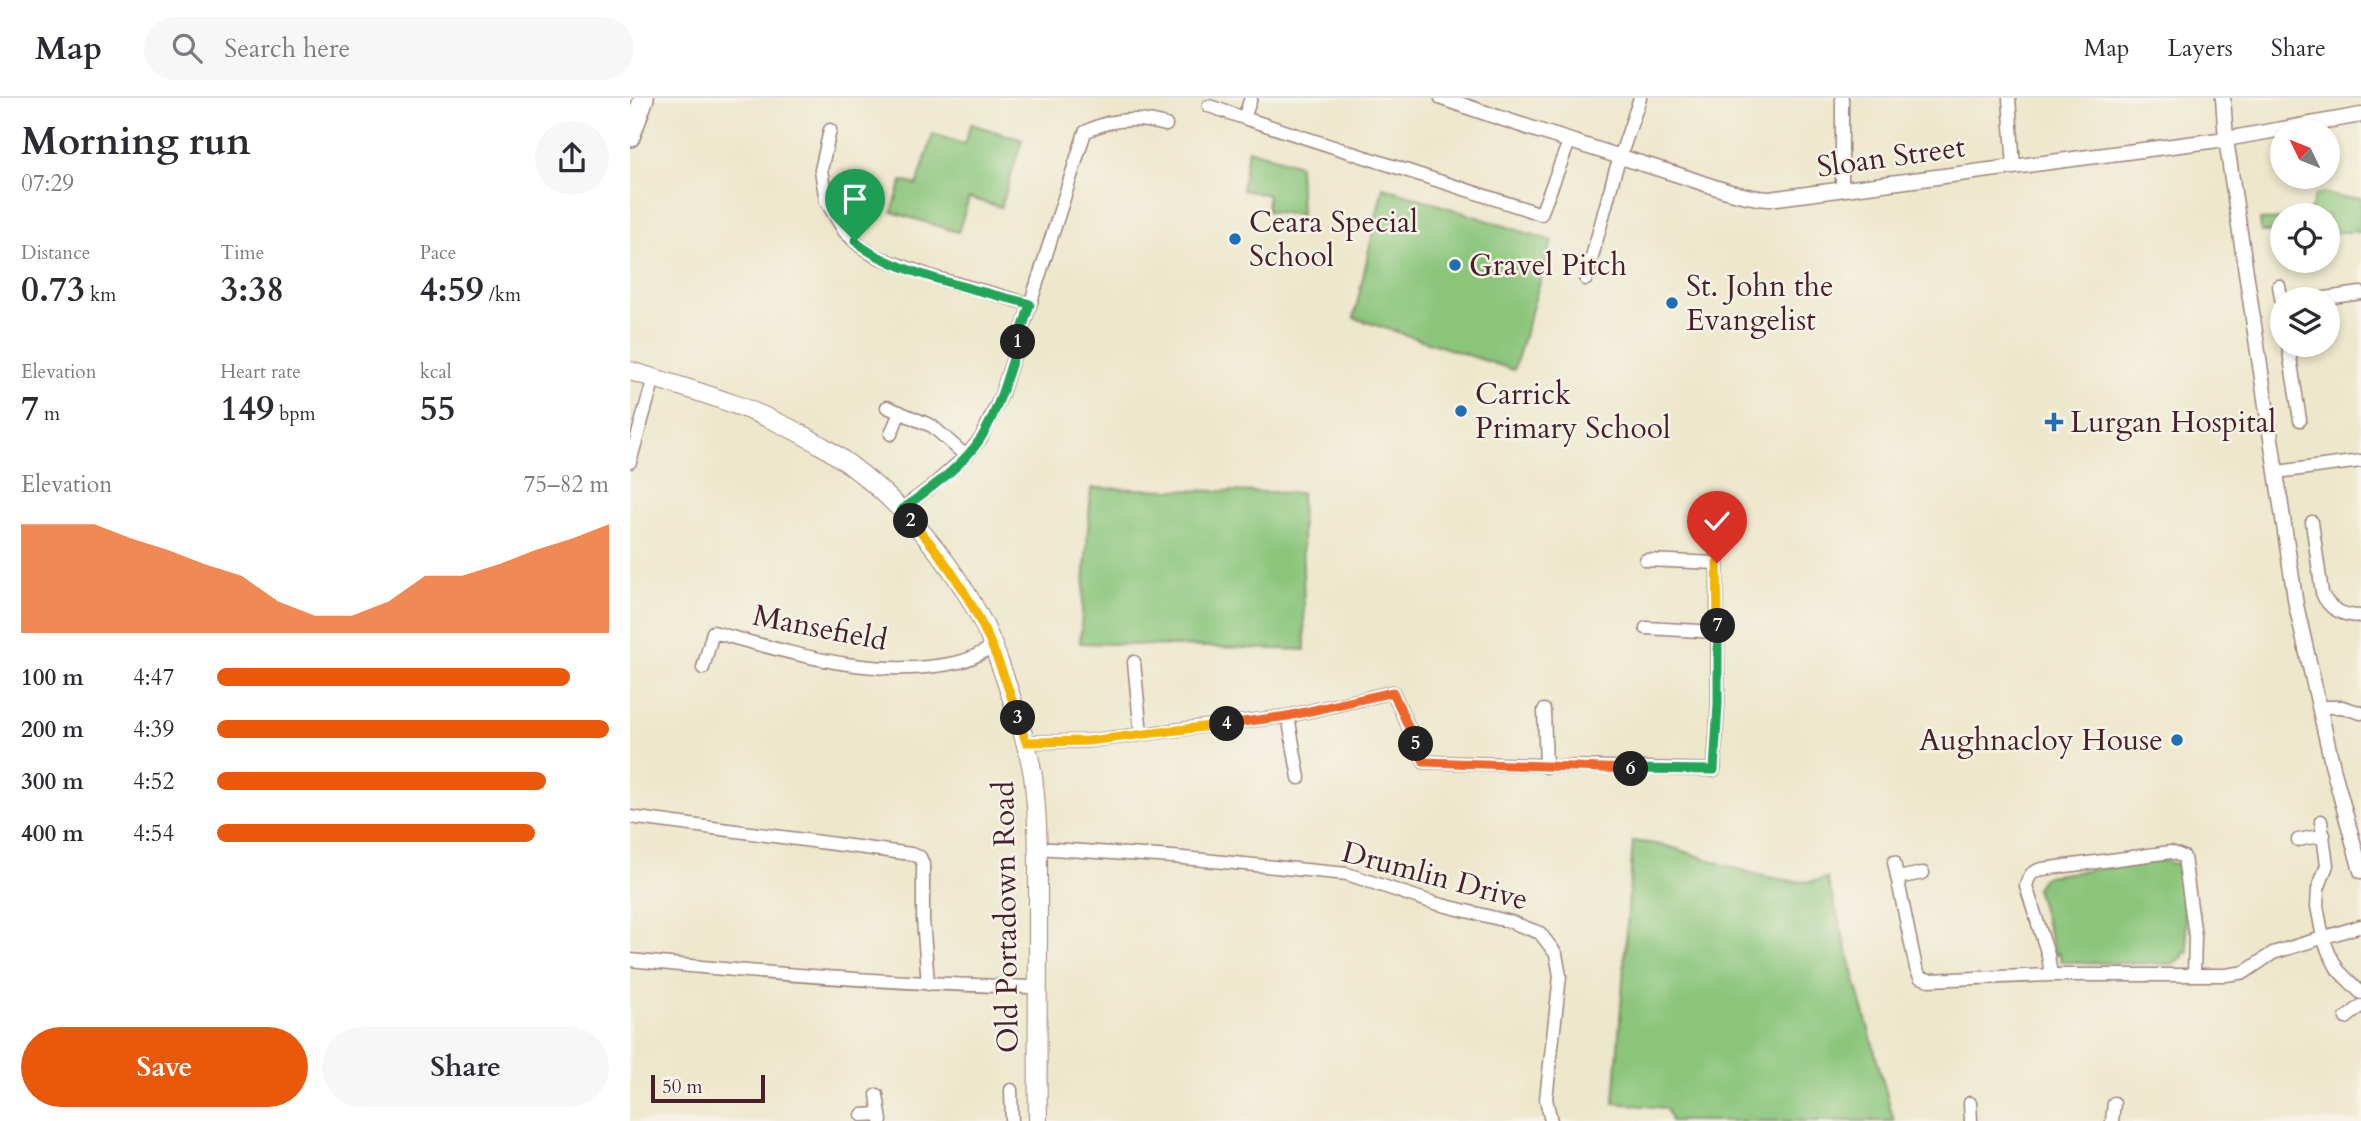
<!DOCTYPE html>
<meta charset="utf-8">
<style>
:root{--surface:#fff;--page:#f7f7f7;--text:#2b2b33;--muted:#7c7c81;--line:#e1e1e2;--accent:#ea580c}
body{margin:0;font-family:Cardo,serif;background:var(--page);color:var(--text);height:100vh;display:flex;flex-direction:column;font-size:26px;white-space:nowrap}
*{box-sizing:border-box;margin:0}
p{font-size:23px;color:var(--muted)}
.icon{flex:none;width:38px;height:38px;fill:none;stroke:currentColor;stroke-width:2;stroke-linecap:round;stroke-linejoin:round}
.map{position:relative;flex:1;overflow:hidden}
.drawer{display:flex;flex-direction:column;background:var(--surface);width:630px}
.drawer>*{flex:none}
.needle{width:46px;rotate:313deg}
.fabs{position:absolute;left:1640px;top:21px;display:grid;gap:14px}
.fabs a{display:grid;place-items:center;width:70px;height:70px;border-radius:50%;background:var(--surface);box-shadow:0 4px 10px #0003;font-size:35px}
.scale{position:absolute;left:21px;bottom:18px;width:114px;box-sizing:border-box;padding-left:7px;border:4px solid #4a1f2b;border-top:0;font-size:19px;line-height:24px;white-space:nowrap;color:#4a1f2b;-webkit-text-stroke:5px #f7f3e8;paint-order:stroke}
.pin{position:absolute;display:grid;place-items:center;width:60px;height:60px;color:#fff;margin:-72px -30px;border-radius:50% 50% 50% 0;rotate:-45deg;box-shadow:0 0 7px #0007}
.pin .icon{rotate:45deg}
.km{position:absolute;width:35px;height:35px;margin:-18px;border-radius:50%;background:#222;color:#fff;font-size:19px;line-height:35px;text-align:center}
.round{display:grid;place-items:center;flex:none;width:74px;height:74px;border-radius:37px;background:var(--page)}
.head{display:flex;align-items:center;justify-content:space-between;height:119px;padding:0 21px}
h1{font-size:38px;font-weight:800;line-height:52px}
.metrics{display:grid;grid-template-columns:repeat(3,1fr);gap:10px;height:119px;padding:7px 21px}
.metrics div{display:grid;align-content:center}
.metrics b{font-size:35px;font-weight:800}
.metrics small{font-size:19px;font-weight:400}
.metrics p{font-size:19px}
.chart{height:196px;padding:14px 21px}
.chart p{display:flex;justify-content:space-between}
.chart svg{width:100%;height:126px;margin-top:7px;fill:var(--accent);opacity:.7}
.primary-button{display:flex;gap:14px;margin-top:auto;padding:14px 21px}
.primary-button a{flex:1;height:80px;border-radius:42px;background:var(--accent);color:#fff;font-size:28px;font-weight:800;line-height:80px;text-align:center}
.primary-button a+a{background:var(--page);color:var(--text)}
ul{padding:0 21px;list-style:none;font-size:23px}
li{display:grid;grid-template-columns:112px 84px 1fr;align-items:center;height:52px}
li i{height:18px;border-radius:9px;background:var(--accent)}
header{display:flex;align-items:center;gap:42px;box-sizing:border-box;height:98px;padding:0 35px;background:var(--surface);border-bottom:2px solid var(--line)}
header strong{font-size:33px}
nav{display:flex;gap:38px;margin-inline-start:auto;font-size:24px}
.search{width:490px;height:63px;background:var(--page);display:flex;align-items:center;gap:18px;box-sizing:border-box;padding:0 24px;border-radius:38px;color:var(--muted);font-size:26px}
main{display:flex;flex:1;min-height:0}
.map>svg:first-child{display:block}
.green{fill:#8ac57a;stroke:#6a7252;stroke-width:2}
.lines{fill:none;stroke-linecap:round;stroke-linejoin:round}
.minor-casing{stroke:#9c837b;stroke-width:15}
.tertiary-casing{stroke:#9c837b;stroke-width:17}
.secondary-casing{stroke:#9c837b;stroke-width:20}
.trunk-casing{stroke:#9c837b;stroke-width:22}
.minor{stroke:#fff;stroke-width:12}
.tertiary{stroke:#fff;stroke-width:14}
.secondary{stroke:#fff;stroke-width:18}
.trunk{stroke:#fff;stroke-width:19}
.split-1-casing{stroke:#fff;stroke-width:14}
.split-2-casing{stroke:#fff;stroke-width:14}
.split-3-casing{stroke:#fff;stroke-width:14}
.split-4-casing{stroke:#fff;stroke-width:14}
.split-5-casing{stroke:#fff;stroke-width:14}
.split-6-casing{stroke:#fff;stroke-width:14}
.split-7-casing{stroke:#fff;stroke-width:14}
.split-8-casing{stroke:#fff;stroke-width:14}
.split-1{stroke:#22a559;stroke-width:9}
.split-2{stroke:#22a559;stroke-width:9}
.split-3{stroke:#f5b400;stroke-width:9}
.split-4{stroke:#f5b400;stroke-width:9}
.split-5{stroke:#f0652b;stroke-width:9}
.split-6{stroke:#f0652b;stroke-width:9}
.split-7{stroke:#22a559;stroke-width:9}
.split-8{stroke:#f5b400;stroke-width:9}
.poi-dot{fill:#1f6fb2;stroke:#f7f3e8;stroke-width:2.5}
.labels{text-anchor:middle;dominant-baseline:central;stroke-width:5;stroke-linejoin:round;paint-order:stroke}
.street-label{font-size:30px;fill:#4a1f2b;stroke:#f7f3e8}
.poi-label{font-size:30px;fill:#4a1f2b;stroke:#f7f3e8;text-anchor:start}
</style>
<header>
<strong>Map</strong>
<div class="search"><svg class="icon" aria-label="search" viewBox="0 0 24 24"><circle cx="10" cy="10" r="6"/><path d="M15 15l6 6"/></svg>Search here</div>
<nav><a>Map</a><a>Layers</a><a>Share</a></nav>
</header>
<main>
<section class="drawer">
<div class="head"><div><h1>Morning run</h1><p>07:29</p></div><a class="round"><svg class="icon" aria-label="share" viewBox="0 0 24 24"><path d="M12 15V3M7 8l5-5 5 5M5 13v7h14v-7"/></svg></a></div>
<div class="metrics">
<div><p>Distance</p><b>0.73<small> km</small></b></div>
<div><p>Time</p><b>3:38</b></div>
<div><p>Pace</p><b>4:59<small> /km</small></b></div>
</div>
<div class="metrics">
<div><p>Elevation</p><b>7<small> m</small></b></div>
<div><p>Heart rate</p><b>149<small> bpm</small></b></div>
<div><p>kcal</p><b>55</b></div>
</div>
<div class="chart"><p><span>Elevation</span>75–82 m</p>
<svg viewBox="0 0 160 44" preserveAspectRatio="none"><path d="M0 44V6L10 6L20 6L30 11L40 15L50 20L60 24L70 33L80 38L90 38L100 33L110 24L120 24L130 20L140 15L150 11L160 6V44z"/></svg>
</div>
<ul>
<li><b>100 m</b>4:47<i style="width:90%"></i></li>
<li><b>200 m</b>4:39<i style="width:100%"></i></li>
<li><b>300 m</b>4:52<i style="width:84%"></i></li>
<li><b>400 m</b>4:54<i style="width:81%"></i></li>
</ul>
<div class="primary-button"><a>Save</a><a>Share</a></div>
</section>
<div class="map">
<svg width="1731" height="1023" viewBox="0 0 1731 1023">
<rect width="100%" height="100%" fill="#f7f3e8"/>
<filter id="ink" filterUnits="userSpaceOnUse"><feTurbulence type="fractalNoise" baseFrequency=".0143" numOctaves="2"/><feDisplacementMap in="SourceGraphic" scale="14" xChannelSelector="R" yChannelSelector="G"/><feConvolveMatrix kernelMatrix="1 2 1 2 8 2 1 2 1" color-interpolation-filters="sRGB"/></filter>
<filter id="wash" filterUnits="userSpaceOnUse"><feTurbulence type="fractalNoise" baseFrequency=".00686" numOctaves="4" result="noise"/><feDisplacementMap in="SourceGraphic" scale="28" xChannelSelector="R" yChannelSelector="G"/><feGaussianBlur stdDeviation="1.57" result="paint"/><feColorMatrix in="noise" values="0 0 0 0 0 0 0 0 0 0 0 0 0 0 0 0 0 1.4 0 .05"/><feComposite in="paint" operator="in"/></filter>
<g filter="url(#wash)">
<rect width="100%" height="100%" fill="#ede7cb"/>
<path class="green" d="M341,26L392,42L371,109L339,100L328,134L262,114L272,83L287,87L303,36L334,46Z
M618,51L669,67L671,117L637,113L638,97L612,92Z
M753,89L922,143L884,272L724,220Z
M1694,95L1712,100H1731V134H1698V117H1674L1682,109L1685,97Z
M1652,121V134H1631L1630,122Z
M461,390L671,395L675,552L450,545Z
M1003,743C1015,745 1028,746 1040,749C1080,760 1158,795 1197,780L1264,1023H1041L1036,1010L984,1005Z
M1532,762L1546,766L1551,776L1558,855H1553V859L1543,866L1432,864L1429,854L1425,856L1406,790L1412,781L1417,778Z"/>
</g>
<g filter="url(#ink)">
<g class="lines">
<g class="minor-casing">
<path id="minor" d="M621,0L614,20L911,116L939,44
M1212,0V92
M1379,0L1384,69
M579,8L614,20
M200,32L191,72L196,103L214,133L230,148L245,158L306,180L400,206
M956,181L985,74L1010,0
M1649,188L1652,205
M1688,201L1731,195
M1658,247L1670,322
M257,309L302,328L336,358
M261,336L270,314
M0,364L24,280
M1647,374L1731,363
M270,412L300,390L336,358L351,340L371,298L455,34C481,20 508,19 536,27
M1682,424L1692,495C1699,512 1713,518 1731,518
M1016,530L1088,534
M504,564L511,636
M73,570L83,534C162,555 246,583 329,564C340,562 352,554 363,549
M1689,609H1712L1731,615
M914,612L916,669
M658,618L669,680
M396,644L458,643L658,618L763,594L794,664L1084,672L1088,606L1087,465L1016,462
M0,719L281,756L290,759L293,766V821L298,886
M1691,723L1697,767L1688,791L1687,808L1693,840L1699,855L1708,872L1731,895
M1668,742L1694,737
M407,750L543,759L717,776L804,805L881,824L910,835L926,856L930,878L916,1001L921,1023
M1264,764L1286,870L1290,879L1299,882L1421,877H1596L1615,874L1643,855L1731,828
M1267,780L1293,775
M0,862C135,876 271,886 407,889
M1421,877L1418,857L1396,788C1399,777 1402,773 1413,771L1541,754L1554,759L1565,838L1564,876
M1716,920L1731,908
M381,992L382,1023
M247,997L251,1023
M1340,1005L1341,1023
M232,1017L250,1016
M1482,1023L1484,1005"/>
</g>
<g class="tertiary-casing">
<path id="tertiary" d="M812,0C886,26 961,50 1036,73C1070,83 1104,99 1139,101L1596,41L1731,17
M1593,0L1596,41L1666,507L1704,674L1731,773"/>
</g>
<g class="secondary-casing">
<path id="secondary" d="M0,273C68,293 137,313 197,351C262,393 320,458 354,527C368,556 377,586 387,617C393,637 400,657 403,678C409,725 408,774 408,821C408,889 407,956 408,1023"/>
</g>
<g class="trunk-casing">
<path id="trunk" d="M0,39L14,0"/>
</g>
<use href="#minor" class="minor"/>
<use href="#tertiary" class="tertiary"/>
<use href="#secondary" class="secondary"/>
<use href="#trunk" class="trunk"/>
</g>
</g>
<g class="lines" filter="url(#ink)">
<g class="split-1-casing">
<path id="split-1" d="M225,143C257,173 355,194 400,206L388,244"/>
</g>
<g class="split-2-casing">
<path id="split-2" d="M281,423L271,412C298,392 332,369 351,340C369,311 378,276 388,244"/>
</g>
<g class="split-3-casing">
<path id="split-3" d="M281,423C335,481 365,545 388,620"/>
</g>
<g class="split-4-casing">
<path id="split-4" d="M388,620L396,644L458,643L597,626"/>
</g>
<g class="split-5-casing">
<path id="split-5" d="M597,626L658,618L763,594L786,646"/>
</g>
<g class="split-6-casing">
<path id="split-6" d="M786,646L794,664L1001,671"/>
</g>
<g class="split-7-casing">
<path id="split-7" d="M1001,671L1084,672L1088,606V528"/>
</g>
<g class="split-8-casing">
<path id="split-8" d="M1087,465L1088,528"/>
</g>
<use href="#split-1" class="split-1"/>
<use href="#split-2" class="split-2"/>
<use href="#split-3" class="split-3"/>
<use href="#split-4" class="split-4"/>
<use href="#split-5" class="split-5"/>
<use href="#split-6" class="split-6"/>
<use href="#split-7" class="split-7"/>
<use href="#split-8" class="split-8"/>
</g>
<g class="poi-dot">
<circle cx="605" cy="141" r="7"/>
<circle cx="825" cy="167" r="7"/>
<circle cx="1042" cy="205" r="7"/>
<circle cx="831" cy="313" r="7"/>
<path d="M1420.5 313.5h7v7h7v7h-7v7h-7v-7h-7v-7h7z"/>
<circle cx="1547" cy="642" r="7"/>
</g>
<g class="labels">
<g class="street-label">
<text transform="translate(1261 59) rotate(-8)">Sloan Street</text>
<text transform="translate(190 530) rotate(11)">Mansefield</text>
<text transform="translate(805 778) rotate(15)">Drumlin Drive</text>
<text transform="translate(376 819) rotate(-91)">Old Portadown Road</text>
</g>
<g class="poi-label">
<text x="619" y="124">Ceara Special<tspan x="619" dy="34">School</tspan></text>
<text x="839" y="167">Gravel Pitch</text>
<text x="1056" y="188">St. John the<tspan x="1056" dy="34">Evangelist</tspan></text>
<text x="845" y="296">Carrick<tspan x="845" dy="34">Primary School</tspan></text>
<text x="1440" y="324">Lurgan Hospital</text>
<text x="1533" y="642" text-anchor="end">Aughnacloy House</text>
</g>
</g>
</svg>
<div class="fabs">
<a><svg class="needle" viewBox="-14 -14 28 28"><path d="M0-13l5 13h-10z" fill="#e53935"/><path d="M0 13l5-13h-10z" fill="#7c7c81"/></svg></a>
<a><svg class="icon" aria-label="locate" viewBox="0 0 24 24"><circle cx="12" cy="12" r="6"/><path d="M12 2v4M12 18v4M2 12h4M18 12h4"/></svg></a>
<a><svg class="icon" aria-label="layers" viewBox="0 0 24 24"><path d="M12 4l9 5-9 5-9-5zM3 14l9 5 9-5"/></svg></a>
</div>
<div class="scale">50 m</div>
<div class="pin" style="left:225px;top:143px;background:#1e9e55"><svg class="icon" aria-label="arrive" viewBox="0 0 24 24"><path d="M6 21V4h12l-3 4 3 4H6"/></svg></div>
<div class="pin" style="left:1087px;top:465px;background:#d93025"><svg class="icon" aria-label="check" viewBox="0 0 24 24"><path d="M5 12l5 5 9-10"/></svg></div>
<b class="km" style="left:388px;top:244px">1</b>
<b class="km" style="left:281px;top:423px">2</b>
<b class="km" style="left:388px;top:620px">3</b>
<b class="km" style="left:597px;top:626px">4</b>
<b class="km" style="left:786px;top:646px">5</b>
<b class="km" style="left:1001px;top:671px">6</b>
<b class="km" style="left:1088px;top:528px">7</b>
</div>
</main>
